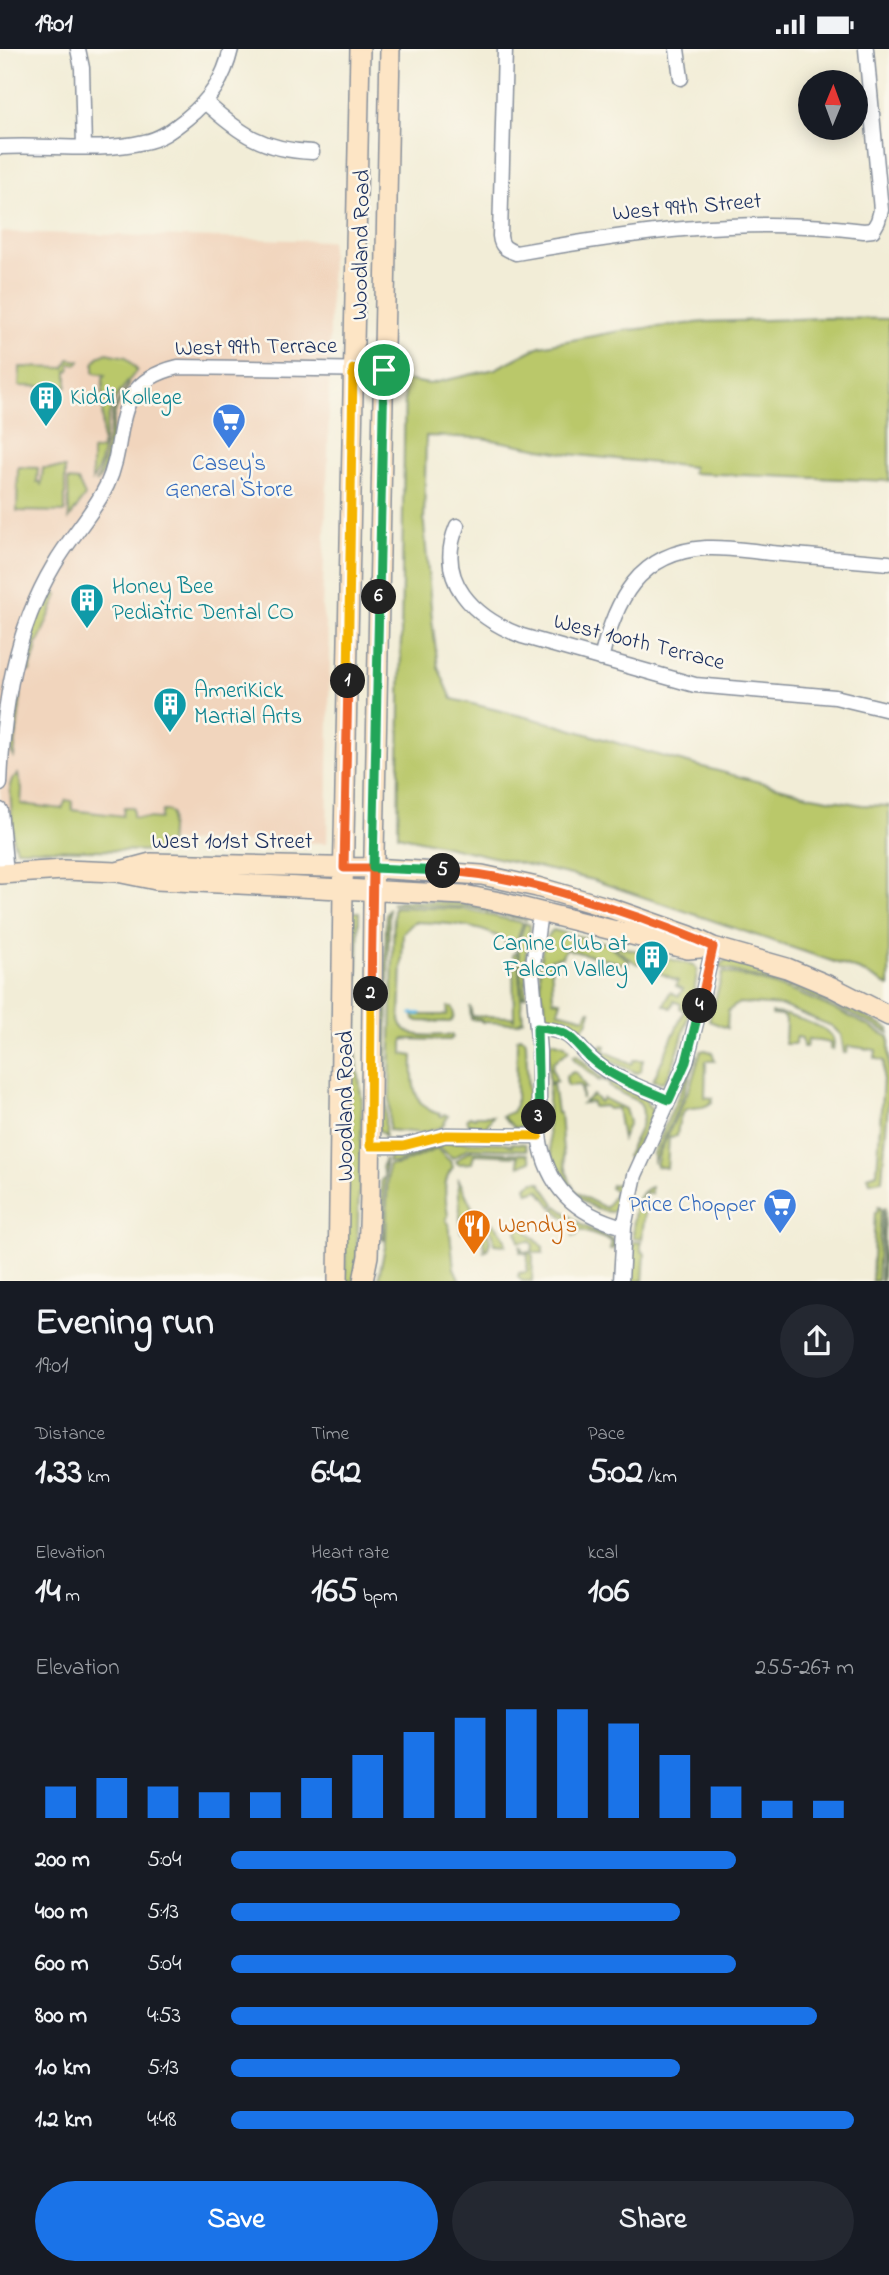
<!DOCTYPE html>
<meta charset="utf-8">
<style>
:root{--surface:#171b24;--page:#242831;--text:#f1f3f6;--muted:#9ea1a6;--accent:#1a73e8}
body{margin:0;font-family:"Indie Flower",sans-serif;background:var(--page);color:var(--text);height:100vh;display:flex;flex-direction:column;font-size:26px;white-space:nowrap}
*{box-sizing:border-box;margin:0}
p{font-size:23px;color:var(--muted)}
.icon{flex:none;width:38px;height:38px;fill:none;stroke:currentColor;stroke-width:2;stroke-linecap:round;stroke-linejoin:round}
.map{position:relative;height:1232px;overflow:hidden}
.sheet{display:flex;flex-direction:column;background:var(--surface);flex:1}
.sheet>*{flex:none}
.needle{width:46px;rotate:1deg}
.tools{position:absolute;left:798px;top:21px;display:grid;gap:14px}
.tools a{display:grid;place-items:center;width:70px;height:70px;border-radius:50%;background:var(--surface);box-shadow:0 4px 18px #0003;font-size:35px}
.pin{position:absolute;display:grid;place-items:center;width:60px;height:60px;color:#fff;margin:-30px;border:4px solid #fff;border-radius:50%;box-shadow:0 2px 7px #0007}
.km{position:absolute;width:35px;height:35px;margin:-18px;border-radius:50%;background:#222;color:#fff;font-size:19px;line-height:35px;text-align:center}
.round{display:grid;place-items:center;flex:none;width:74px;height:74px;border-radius:37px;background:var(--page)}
.headline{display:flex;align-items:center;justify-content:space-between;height:119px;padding:0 35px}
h1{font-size:38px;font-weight:700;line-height:52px}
.metrics{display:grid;grid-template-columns:repeat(3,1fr);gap:10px;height:119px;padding:7px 35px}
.metrics div{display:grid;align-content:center}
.metrics b{font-size:35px;font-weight:700}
.metrics small{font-size:19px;font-weight:400}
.metrics p{font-size:19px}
.chart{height:196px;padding:14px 35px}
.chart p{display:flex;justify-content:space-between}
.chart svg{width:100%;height:126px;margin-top:7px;stroke:var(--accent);stroke-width:6}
.cta{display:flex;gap:14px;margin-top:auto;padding:14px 35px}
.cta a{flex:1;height:80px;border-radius:42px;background:var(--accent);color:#fff;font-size:28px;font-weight:700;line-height:80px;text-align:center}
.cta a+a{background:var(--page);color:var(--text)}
ul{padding:0 35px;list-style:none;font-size:23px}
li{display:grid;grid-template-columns:112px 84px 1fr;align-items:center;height:52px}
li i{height:18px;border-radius:9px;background:var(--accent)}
.status{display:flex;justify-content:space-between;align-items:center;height:49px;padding:0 35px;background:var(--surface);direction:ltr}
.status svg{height:19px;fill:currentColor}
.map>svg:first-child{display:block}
.built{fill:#f1d5bd}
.green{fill:#bac86a;stroke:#6a7c64;stroke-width:2}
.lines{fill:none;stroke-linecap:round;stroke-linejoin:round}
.stream{stroke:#6bbde7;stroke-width:3.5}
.street-casing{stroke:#868e9a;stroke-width:17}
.secondary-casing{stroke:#868e9a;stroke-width:22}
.street{stroke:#fff;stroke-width:14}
.secondary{stroke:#fde5c5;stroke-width:19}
.split-1-casing{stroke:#fff;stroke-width:14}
.split-2-casing{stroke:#fff;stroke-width:14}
.split-3-casing{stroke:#fff;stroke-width:14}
.split-4-casing{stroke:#fff;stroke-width:14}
.split-5-casing{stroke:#fff;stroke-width:14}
.split-6-casing{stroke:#fff;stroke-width:14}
.split-7-casing{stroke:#fff;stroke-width:14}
.split-1{stroke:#f5b400;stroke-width:9}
.split-2{stroke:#f0652b;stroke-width:9}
.split-3{stroke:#f5b400;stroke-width:9}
.split-4{stroke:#22a559;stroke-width:9}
.split-5{stroke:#f0652b;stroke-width:9}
.split-6{stroke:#22a559;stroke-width:9}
.split-7{stroke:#22a559;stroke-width:9}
.labels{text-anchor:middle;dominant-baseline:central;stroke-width:5;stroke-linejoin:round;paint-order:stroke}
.street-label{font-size:23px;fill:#1b2f5e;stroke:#fbf7ec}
.culture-label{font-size:23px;fill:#0d838f;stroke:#fbf7ec;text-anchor:start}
.shop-label{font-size:23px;fill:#366cbe;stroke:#fbf7ec}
.food-label{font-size:23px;fill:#c56008;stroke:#fbf7ec;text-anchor:start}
</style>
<div class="status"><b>19:01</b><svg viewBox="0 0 49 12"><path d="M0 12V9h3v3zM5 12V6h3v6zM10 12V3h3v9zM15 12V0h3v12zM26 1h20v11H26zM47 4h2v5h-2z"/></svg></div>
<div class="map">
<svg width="889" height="1232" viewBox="0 0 889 1232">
<rect width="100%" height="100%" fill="#fbf7ec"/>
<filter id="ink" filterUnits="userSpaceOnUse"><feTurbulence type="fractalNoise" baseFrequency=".0143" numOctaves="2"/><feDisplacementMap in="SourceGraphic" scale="14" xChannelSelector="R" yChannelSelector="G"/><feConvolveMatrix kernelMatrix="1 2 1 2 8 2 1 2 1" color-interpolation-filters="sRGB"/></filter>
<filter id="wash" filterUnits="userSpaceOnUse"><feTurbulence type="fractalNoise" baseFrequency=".00686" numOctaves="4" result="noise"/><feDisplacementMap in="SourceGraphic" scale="28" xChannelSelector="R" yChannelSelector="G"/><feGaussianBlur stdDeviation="1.57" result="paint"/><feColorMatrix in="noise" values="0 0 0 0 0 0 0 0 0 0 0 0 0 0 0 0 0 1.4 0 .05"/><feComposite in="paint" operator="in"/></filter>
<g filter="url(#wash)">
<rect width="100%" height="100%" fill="#f2edd7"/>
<path class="built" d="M0,183L331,192L328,410L322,560L330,600L327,794L22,791L0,796Z"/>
<path class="green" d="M825,269L889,270V432L692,424L693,418L568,405L482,389L426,387L424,475L432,570L438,618L452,650L550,674L654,705L812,747L862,756L889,757V937L861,922L593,831L398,786L405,331L429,335L495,320L540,297L620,282L705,273Z
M107,304L126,308L137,321C127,335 115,346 110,363C102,386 106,411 92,432V402L101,400L102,395L104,394L102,391L103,329L105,326L94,324V315L98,308Z
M69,310L80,312L78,315H70V321L67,322V338L19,337L20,318L65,319Z
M129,335C127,343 118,354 115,364C109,385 113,418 96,434L104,410L113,362Z
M18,418L38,419L37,433H41V437L43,419H65V463L17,462Z
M68,431L78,432L85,447L69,470Z
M49,542L58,546L38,594L36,593L35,596L37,598L30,622H27L23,615L27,596L30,595C33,577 40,561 49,542Z
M21,647L14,708L11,703V692L14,689C9,679 11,655 21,647Z
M18,725L22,740L21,755L62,760L66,751L72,752V761L123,767L124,758H131L133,759V768L160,770L162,762H168L171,765L169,798L166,802H160L16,800L13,791L10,736L13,729Z
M399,852L455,853L509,864L512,867L513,865L527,871L466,858L392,855Z
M394,858L462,860L523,874L517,892V901C508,899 506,892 499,888C473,875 442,874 414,873L403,884L400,971C405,992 434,986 451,986L453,988L450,991L403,990V1005L413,1007C412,1030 411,1059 440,1065V1067H443L444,1065L448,1067L442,1078L422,1084L389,1081Z
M389,859L388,941H385L386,865Z
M352,863H359L356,1004L362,1052L356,1232H345Z
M525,874L530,876V879L526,905V947L523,948L518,895Z
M553,881L606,894L629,912L628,916L565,900L562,908L551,910L553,951L561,952L558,962L585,969L588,962H591L587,974L579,983L564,975L548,971C543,965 545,963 545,956C545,951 543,950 542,945C538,925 538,895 553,881Z
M609,895L694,916L697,922C696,941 676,1022 663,1033L653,1032L684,962L680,959L681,955L674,952L671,959L664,956L670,943L679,947L683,940L676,937L678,932L653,921L650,915L646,913L637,915Z
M517,903L523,971L517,974L481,973V971L471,970L470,957L472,967L511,968L514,970L513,905Z
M726,911L787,927L786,930L789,931L793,929L889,980V984L833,956L790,938L718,918Z
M723,923C782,934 836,959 889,988V1042L882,1131L870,1133L868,1127L877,1124L884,1012L875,1009L876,1001L848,997L847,1004H844L841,986L832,977L782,957L739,954L728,962L727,979L709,972Z
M386,944L388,945L385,1087L378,1080L377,1049L384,995Z
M448,958H452C455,962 454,970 450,973L418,972L414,970L413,966H447Z
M772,964C785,964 821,976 830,985C835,990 834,995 833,1001L830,1000V994L808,990L806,998H803L802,989L797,988L795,995H785L786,971L782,967L772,966Z
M520,988L525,990L526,994L528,1042L526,1076L515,1079L502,1067L512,1063L516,1056L517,990Z
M552,992L565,996L569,1002L553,1013L552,1020L557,1032L549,1034L548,996Z
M602,996L606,997L604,1002L632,1015L634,1011H643L640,1022L637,1024L606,1010L597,1002Z
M705,1001L712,1003L715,1012H706L705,1048L713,1049L712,1053C695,1068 681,1043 677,1087L669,1088L667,1119L656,1117L659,1105L690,1038L701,1002Z
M576,1005L597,1026L646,1050L648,1057L653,1062L631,1111L627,1107C633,1090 651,1070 639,1053L609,1038L610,1034L600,1030L599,1032L574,1010L573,1007Z
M697,1005L684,1045L653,1114V1104Z
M573,1023L577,1024L586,1039H582V1050L580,1036L567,1037L566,1027Z
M553,1035L557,1064H560C562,1086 562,1129 577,1143C585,1150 597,1154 606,1159L616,1142L610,1139L611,1136L619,1135C620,1144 623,1156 612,1163C601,1164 591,1157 582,1151C543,1123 547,1079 549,1036Z
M593,1046L600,1053L603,1049L625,1060L629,1073L622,1090L617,1059L608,1060L605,1057L593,1058L592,1053L583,1054Z
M470,1067L475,1069L476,1067H493L486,1078L469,1075L467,1070Z
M448,1093L505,1094L512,1097V1094L525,1095L527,1101L468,1099L453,1109L438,1098L396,1114L388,1113L390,1106L399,1105L405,1107V1105Z
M437,1100L451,1113L453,1118C441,1132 446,1150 448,1167L446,1171L449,1175L454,1219L460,1232H378L386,1193L388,1116H398Z
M468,1102L528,1105L531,1112L519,1117L518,1107L474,1105L472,1114L458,1115L456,1112Z
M385,1109L384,1191H382L381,1131L385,1128L382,1119Z
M458,1129L479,1173L467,1178V1183H461Z
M534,1133H540L555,1155L552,1158L539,1141L528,1144L526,1138Z
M651,1138V1145L644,1144L642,1147L646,1152L642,1190L633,1189C634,1173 632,1143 651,1138Z
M557,1157L582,1176L617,1193L614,1200H610L612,1192L580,1181L576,1187H573L577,1179L554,1160Z
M878,1158L881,1159L877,1232H872L875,1163H877Z
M885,1159L882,1232H880L883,1161Z
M494,1174L504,1188L506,1196L494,1195L493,1185L488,1178Z
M479,1175C488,1183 494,1191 486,1202L483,1203L485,1201L482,1180L474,1181V1185H469V1178Z
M521,1177L543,1198V1204H534L532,1202L533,1196L530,1192L519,1193L517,1182Z
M633,1193H641V1201L645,1205L643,1232H631Z
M520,1196L523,1203H530L533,1207L532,1232H522L518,1228L519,1224L527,1223L528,1205L520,1203Z"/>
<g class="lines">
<path class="stream" d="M412,965H420"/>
</g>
</g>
<g filter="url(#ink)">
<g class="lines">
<g class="street-casing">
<path id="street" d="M78,0L82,19L84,98
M505,0L500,187C501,198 506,200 516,204C631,184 746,166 864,182L873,181L878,172L881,161L866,0
M677,0L681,29
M205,53C240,85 263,101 312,103
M0,98C47,95 98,104 144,93C161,90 173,80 186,70C210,51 224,30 231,0
M457,477C434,532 475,569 522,587L695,636L835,648L889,661
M601,610C615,552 638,503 706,499C728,498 750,502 771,504C810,507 850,511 889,514
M0,735C3,659 14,583 54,516C70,488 93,465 107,436C130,387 107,335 178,318L384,321
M0,761L6,824
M540,863L532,923L539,1002V1087C547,1138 574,1165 624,1178
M537,979C580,982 571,997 600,1017C620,1032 647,1041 669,1051
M370,1097H403L446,1086L539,1087
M621,1232L624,1178L635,1126L686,1013L698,966L713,898"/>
</g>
<g class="secondary-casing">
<path id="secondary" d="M117,823L151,814L373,819L482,826L537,838L610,859L690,887L713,898L787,919L832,938L889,967
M0,825L64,821L117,823L156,831L464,846L500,853L688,900L712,898
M338,1232L343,840L360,0
M363,1232L368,1207L370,1147L373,854L390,0"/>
</g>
<use href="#street" class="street"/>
<use href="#secondary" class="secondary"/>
</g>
</g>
<g class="lines" filter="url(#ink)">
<g class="split-1-casing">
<path id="split-1" d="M348,632L353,320L384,321"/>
</g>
<g class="split-2-casing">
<path id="split-2" d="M348,632L344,819H373L371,945"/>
</g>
<g class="split-3-casing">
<path id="split-3" d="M371,945L370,1097H403L446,1086L539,1087V1068"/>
</g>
<g class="split-4-casing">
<path id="split-4" d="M539,1068L537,979C580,982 571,997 600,1017C620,1032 647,1041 669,1051L686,1013L700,957"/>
</g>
<g class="split-5-casing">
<path id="split-5" d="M443,822C509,825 575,847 637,868C663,878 688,886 713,898L700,957"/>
</g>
<g class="split-6-casing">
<path id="split-6" d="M379,548L373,819L443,822"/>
</g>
<g class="split-7-casing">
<path id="split-7" d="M379,548L384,321"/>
</g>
<use href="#split-1" class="split-1"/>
<use href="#split-2" class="split-2"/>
<use href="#split-3" class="split-3"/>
<use href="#split-4" class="split-4"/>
<use href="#split-5" class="split-5"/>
<use href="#split-6" class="split-6"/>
<use href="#split-7" class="split-7"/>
</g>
<defs>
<g id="building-pin" transform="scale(1.75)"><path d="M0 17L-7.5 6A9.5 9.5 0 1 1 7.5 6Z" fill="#0f9aa8" stroke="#fbf7ec"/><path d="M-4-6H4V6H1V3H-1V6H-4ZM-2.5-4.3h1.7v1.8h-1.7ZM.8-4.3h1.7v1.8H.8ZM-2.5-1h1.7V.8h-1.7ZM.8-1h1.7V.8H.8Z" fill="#fff"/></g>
<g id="supermarket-pin" transform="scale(1.75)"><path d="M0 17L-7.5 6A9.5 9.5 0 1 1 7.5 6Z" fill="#3f7fe0" stroke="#fbf7ec"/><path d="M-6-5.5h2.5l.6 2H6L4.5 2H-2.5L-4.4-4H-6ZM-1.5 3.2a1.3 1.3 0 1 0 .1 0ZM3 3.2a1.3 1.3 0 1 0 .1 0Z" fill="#fff"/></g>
<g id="restaurant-pin" transform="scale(1.75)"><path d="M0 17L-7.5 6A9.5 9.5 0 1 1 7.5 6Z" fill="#e8710a" stroke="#fbf7ec"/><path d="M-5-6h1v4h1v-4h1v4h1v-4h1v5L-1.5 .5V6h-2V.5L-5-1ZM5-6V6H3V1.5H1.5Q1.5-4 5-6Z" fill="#fff"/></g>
</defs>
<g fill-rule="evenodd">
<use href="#building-pin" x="46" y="349"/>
<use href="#supermarket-pin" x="229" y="371"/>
<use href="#building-pin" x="87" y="551"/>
<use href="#building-pin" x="170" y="655"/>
<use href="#building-pin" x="652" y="908"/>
<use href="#supermarket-pin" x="780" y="1156"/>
<use href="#restaurant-pin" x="474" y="1177"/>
</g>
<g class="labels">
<g class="street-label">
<text transform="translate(687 159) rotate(-5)">West 99th Street</text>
<text transform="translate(362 196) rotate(-89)">Woodland Road</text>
<text transform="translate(256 299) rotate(-1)">West 99th Terrace</text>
<text transform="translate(639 594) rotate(14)">West 100th Terrace</text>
<text x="232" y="793">West 101st Street</text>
<text transform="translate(346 1057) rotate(-90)">Woodland Road</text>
</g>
<g class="culture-label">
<text x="70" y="349">Kiddi Kollege</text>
<text x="112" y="538">Honey Bee<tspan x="112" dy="26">Pediatric Dental CO</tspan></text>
<text x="194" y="642">AmeriKick<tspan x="194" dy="26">Martial Arts</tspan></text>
<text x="628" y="895" text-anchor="end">Canine Club at<tspan x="628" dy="26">Falcon Valley</tspan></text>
</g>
<g class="shop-label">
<text x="229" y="415">Casey's<tspan x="229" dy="26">General Store</tspan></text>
<text x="756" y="1156" text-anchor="end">Price Chopper</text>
</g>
<g class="food-label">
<text x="498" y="1177">Wendy's</text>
</g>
</g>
</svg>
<div class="tools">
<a><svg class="needle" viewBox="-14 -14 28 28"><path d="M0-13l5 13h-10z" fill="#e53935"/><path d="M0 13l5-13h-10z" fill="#9ea1a6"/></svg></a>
</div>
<div class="pin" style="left:384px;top:321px;background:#1e9e55"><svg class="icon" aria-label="arrive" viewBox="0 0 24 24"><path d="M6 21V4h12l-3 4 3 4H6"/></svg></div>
<b class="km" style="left:348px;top:632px">1</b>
<b class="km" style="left:371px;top:945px">2</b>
<b class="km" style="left:539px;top:1068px">3</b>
<b class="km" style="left:700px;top:957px">4</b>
<b class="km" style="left:443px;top:822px">5</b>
<b class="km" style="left:379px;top:548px">6</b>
</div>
<section class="sheet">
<div class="headline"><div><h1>Evening run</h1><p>19:01</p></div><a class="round"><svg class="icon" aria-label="share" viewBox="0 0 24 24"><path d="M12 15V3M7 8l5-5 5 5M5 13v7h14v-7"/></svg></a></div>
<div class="metrics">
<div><p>Distance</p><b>1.33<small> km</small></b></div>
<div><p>Time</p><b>6:42</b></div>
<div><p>Pace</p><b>5:02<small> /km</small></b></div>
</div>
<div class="metrics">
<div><p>Elevation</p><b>14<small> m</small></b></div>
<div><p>Heart rate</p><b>165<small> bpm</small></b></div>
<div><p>kcal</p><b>106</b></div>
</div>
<div class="chart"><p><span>Elevation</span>255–267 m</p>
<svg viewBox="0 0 160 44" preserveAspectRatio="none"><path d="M5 44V33M15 44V30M25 44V33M35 44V35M45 44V35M55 44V30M65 44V22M75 44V14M85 44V9M95 44V6M105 44V6M115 44V11M125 44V22M135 44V33M145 44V38M155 44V38"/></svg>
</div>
<ul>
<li><b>200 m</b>5:04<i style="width:81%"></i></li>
<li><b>400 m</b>5:13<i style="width:72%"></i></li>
<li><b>600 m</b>5:04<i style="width:81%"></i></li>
<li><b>800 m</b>4:53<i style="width:94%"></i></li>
<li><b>1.0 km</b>5:13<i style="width:72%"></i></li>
<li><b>1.2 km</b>4:48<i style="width:100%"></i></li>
</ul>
<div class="cta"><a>Save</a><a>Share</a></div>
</section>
